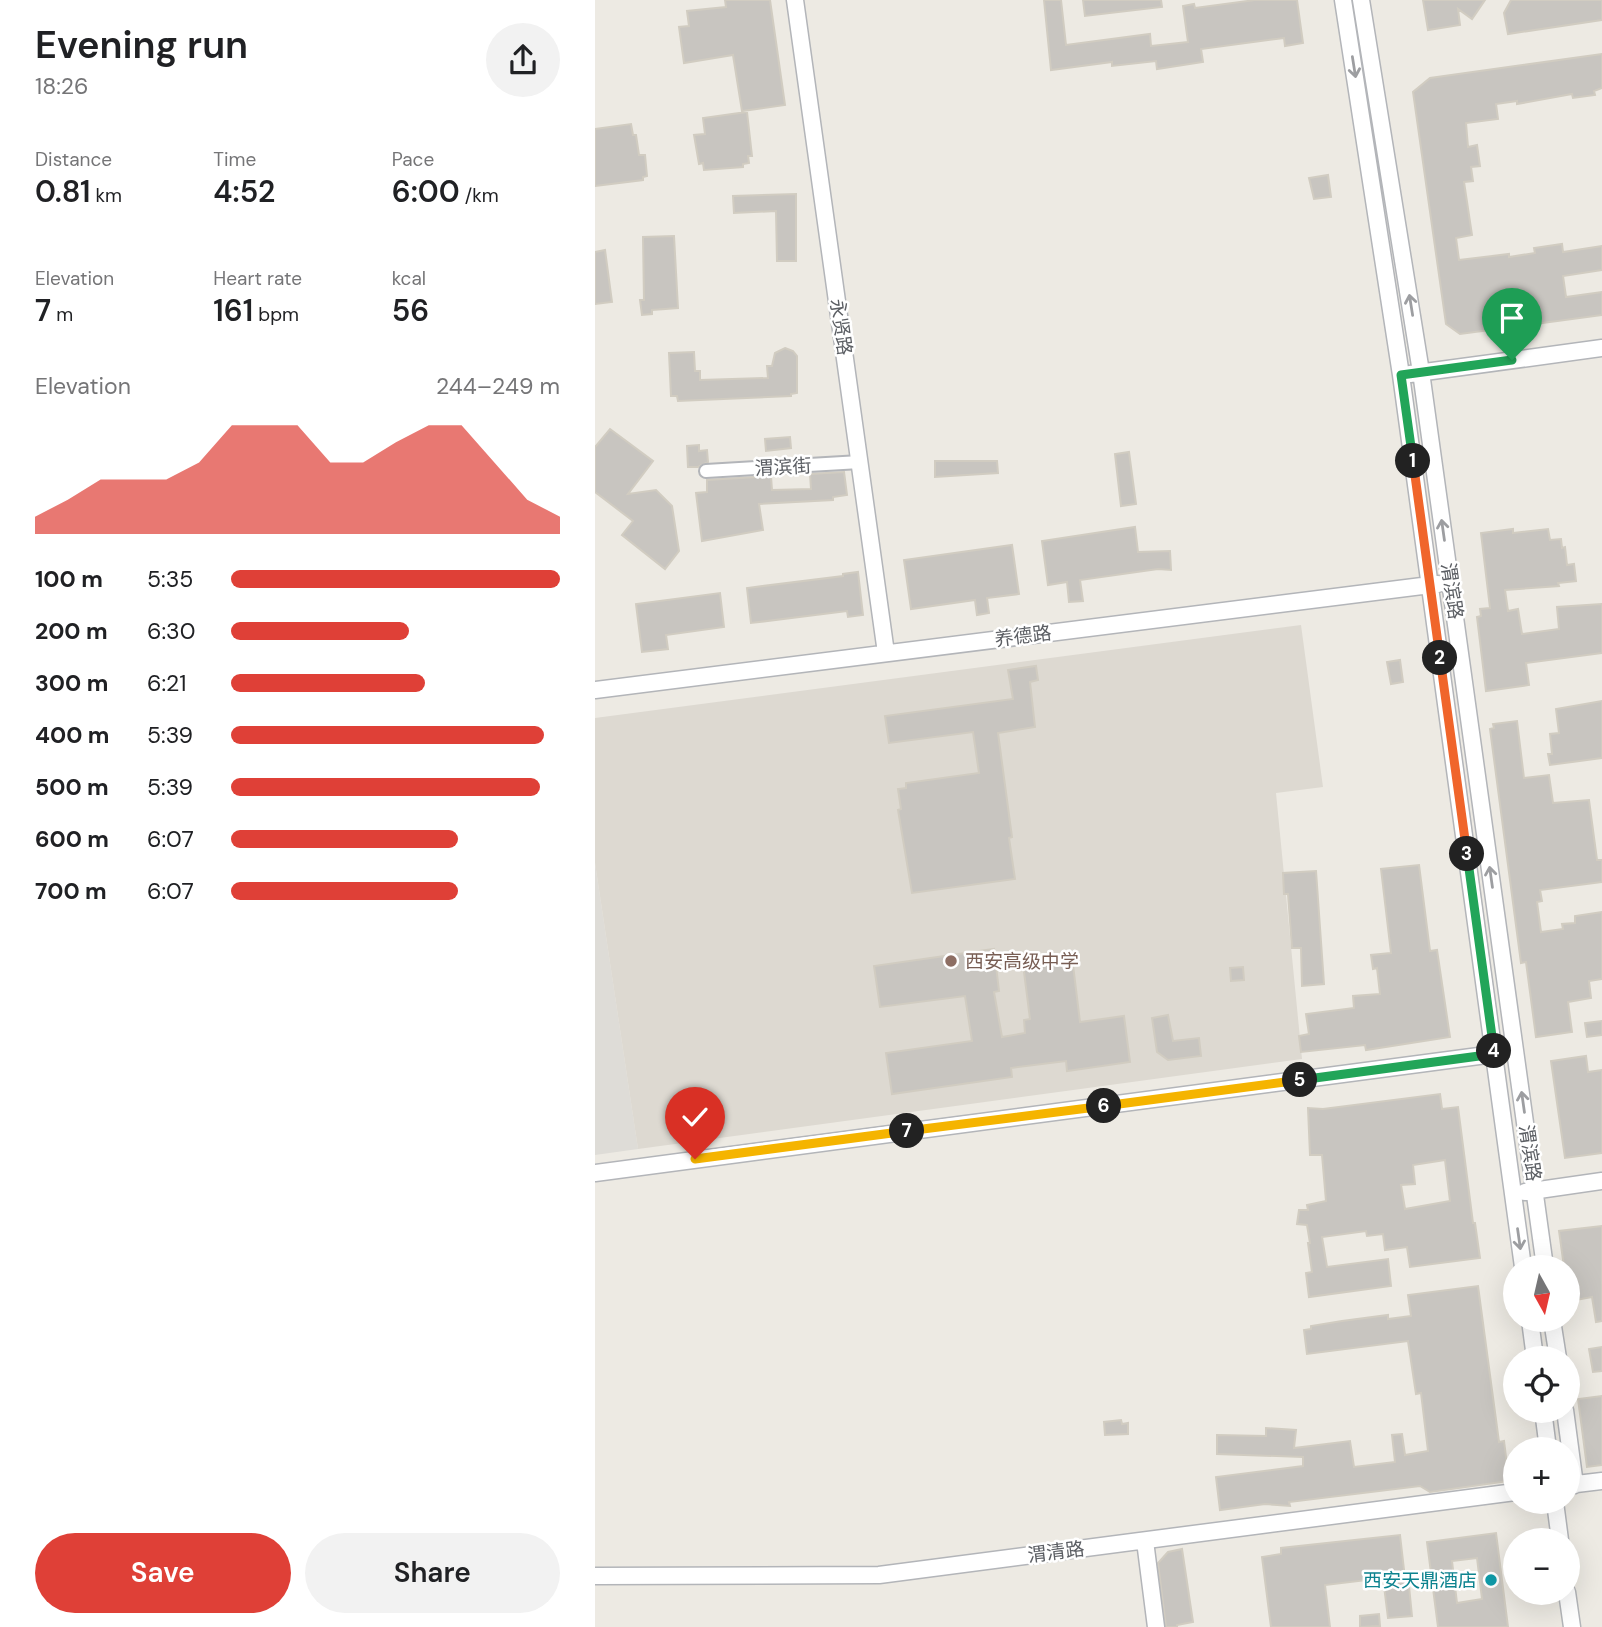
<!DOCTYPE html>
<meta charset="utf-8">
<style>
:root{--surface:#fff;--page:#f2f2f2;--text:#202124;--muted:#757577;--accent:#df4037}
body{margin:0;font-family:"DM Sans","Noto Sans SC",sans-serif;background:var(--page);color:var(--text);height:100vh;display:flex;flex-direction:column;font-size:26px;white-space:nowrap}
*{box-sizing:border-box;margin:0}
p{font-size:23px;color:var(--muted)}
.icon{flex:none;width:38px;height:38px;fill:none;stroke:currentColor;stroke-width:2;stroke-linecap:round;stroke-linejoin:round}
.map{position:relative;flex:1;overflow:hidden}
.panel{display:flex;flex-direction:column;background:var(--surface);width:595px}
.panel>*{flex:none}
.needle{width:46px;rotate:172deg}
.buttons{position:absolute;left:908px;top:1255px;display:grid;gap:14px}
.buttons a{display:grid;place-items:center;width:77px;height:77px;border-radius:50%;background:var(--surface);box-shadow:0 7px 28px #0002;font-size:35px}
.pin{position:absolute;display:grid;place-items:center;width:60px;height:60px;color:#fff;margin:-72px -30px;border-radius:50% 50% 50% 0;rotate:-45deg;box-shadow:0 0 7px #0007}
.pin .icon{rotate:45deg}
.km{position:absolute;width:35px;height:35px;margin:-18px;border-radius:50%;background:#222;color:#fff;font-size:19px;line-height:35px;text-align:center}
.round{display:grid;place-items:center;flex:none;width:74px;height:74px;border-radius:37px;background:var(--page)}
.headline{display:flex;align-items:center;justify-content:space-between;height:119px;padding:0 35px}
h1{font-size:38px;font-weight:600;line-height:52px}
.stats{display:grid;grid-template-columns:repeat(3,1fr);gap:10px;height:119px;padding:7px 35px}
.stats div{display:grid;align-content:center}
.stats b{font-size:30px;font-weight:600}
.stats small{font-size:19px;font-weight:400}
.stats p{font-size:19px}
.chart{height:196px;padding:14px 35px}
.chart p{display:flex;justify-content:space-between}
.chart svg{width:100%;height:126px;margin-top:7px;fill:var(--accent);opacity:.7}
.primary-button{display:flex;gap:14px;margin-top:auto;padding:14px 35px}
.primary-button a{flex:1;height:80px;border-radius:42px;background:var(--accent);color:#fff;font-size:28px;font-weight:600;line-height:80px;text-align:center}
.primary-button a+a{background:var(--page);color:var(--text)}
ul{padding:0 35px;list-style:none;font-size:23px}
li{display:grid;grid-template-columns:112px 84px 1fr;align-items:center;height:52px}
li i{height:18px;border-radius:9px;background:var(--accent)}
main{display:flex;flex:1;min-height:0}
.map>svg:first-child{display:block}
.industrial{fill:#dedcd7}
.education{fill:#ddd9d1}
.building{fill:#c8c5c0;stroke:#d1ccc1;stroke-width:2;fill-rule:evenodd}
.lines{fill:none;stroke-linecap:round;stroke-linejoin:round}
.minor-casing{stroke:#b3b5b9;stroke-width:16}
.tertiary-casing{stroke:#b3b5b9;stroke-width:19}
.minor{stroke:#fff;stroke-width:12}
.tertiary{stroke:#fff;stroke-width:16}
.oneway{stroke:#9d9ea1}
.split-1-casing{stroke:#fff;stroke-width:14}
.split-2-casing{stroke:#fff;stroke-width:14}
.split-3-casing{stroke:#fff;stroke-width:14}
.split-4-casing{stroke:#fff;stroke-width:14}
.split-5-casing{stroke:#fff;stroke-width:14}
.split-6-casing{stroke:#fff;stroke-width:14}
.split-7-casing{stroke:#fff;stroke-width:14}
.split-8-casing{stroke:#fff;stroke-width:14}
.split-1{stroke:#22a559;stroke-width:9}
.split-2{stroke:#f0652b;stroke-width:9}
.split-3{stroke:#f0652b;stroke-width:9}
.split-4{stroke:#22a559;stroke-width:9}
.split-5{stroke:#22a559;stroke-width:9}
.split-6{stroke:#f5b400;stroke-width:9}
.split-7{stroke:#f5b400;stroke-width:9}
.split-8{stroke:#f5b400;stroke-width:9}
.education-dot{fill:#8d6e63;stroke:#fff;stroke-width:2.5}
.culture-dot{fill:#0f9aa8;stroke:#fff;stroke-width:2.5}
.labels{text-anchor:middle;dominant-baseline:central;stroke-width:5;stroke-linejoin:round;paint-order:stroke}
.street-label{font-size:19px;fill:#5b5e63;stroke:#fff}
.education-label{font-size:19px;fill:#785e54;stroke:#fff;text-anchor:start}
.culture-label{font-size:19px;fill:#0d838f;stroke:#fff;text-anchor:end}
</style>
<main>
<section class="panel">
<div class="headline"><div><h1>Evening run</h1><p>18:26</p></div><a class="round"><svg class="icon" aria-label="share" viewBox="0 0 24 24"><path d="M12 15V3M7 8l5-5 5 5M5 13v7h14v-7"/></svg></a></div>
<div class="stats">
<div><p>Distance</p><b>0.81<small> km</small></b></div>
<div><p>Time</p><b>4:52</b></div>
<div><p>Pace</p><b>6:00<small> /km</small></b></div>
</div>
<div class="stats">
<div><p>Elevation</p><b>7<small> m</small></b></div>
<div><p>Heart rate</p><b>161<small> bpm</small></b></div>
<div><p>kcal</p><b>56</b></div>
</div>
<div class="chart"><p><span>Elevation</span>244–249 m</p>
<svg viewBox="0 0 160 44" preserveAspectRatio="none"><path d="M0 44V38L10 32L20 25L30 25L40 25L50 19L60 6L70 6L80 6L90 19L100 19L110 12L120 6L130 6L140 19L150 32L160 38V44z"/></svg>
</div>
<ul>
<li><b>100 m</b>5:35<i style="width:100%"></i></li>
<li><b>200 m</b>6:30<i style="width:54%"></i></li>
<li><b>300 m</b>6:21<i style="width:59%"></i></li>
<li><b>400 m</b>5:39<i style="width:95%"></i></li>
<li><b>500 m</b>5:39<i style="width:94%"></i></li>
<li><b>600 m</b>6:07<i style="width:69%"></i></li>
<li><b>700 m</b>6:07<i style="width:69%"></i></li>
</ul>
<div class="primary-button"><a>Save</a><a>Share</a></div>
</section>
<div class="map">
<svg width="1007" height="1627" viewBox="0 0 1007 1627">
<rect width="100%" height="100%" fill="#edeae3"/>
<path class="industrial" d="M0,863L43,1149L0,1155Z"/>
<path class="education" d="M706,625L728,787L681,793L707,1059L43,1149L0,863V718Z"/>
<path class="building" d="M130,0H175L190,105L147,111L138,55L89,63L84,27L94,26L92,11L131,7Z
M449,0H466L471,45L555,34L556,46L593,42L588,6L599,4L600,8L660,0H702L708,43L690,46L689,38L606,49L608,62L562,69L561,61L517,66V62L456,70Z
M488,0H566L567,7L490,16Z
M828,0H890L877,19L863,9L865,25L833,30Z
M916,0H1007V20L913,34L909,13Z
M1007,54V88L999,91L1000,95L978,98L977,94L922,104V101L901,104L903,119L871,123L873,147L882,145L885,166L876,167L878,181L869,182L877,235L861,238L864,260L914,254V257L940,253L939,248L967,244L968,252L1007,246V270L968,276L971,297L1007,292V315L865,334L851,324L818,92L835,78Z
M152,112L157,156H153L154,163L148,164V167L109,170L108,163L104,164L99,135L110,134L108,118Z
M36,124L38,135H41L44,155H50L52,176L48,177V180L0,186V129Z
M733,175L736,197L719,199L714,178Z
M201,194V261H182L181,211L139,213L138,196Z
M79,236L83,308L57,310V314L47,315L45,300H49L48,237Z
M10,250L17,302L0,304V252Z
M190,348L198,351L202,356V393L196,394V396L83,401L82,396H76L74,353L99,352L100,371H105V380L173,378L172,366H177L180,353Z
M15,429L58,461L33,494L61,490L77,506L84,551L70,569L27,535L38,521L0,492V447Z
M195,437L196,448L171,451L170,439Z
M104,445V451L112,450L113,462L103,467H93L92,446Z
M534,452L541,504L526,506L520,454Z
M340,461H402L403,473L340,477Z
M249,472L252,495L238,497V500L164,504L168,530L107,541L101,493L112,492V480L176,476L177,490L216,489L215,474Z
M540,527L543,552L575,551L576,570L563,569L485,580L488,601L474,602L472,582L453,585L447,541Z
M918,529V533L953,529L955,540L966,539L967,548L970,547L972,565L979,564L981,581L963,583L964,586L910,590L913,611L923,609L927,634L964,629L962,607L1007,604V653L931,663L934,685L891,691L882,617L886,616L885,609L895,608L886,533Z
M417,545L424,594L392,598L394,613L382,615L380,600L316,609L309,560Z
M263,572L268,615L253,617L252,611L156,623L152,588L248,576V574Z
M125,593L129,627L71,635L73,649L47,652L41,604Z
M805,660L808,682L796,684L792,662Z
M441,666L443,680L435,682L440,727L403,733L417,837L414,838L420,879L317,893L303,810L306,809L303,789L311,788V783L384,773L378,732L294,743L290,716L418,699L413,670Z
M1007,701V758L955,765L953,754H957L955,734L964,733L961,709Z
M922,721L929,778L954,775L958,803L994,800L1002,860H1007V882L945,890L947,901L942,902L946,932L968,929L967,924L980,923V916L1007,912V979L994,981L996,998L973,1002L977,1032L941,1037L931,962L926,963L895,729L899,728L898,724Z
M824,865L835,951L842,950L855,1037L771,1050L770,1045L706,1052L704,1036L714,1034L711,1014L759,1008L758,996L785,994L782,968L778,969L776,955L796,953L786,869Z
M721,871L729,984L707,986L706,948H697L693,894H689L688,873Z
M399,949L404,991L399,992L407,1037L430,1033L429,1020L435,1019L428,964L477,957L485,1022L529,1016L535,1062L472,1071L471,1061L416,1068L417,1077L297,1094L291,1053L377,1041L370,996L285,1007L279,966Z
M648,967L649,980L636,981L635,968Z
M573,1015L578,1041L604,1038L606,1056L573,1060L562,1052L557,1018Z
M1007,1021V1035L992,1037L990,1023Z
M991,1056L993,1072L1007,1070V1153L970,1158L956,1061Z
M845,1094L847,1109L863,1107L878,1223H880L885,1258L815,1267L812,1247L790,1250L788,1234L772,1236L771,1231L727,1237L732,1267L793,1259L796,1286L714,1297L711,1273L717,1272L713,1243H715L712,1225L702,1224L704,1210H713L712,1205L731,1201L727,1155H715L713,1108L728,1109ZM850,1160L855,1201L810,1209L806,1185L820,1184L818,1165Z
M1007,1226V1321L1001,1322L997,1297L981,1300L973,1298V1267H969L964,1231Z
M883,1286L904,1442L909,1441L914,1481L835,1492L825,1486L694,1502L695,1506L670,1504L625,1510L621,1477L708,1466V1457L622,1454V1435L671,1436V1428L701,1430L699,1448L755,1441L759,1467L800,1462L797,1435L807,1434L810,1455L833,1451L826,1393L821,1394L813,1341L712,1354L709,1330L716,1329V1326L747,1321L793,1315V1319L816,1316L813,1295Z
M1007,1347V1371L998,1372L994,1349Z
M1007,1396V1465L992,1467L983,1399Z
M526,1420L527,1424L533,1423V1434L510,1435L509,1422Z
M901,1533L913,1627H843L832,1542ZM882,1558L887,1599L862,1603L857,1561Z
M805,1535L811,1587L814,1586L817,1616L793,1618L788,1578L730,1585L735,1627H676L667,1557L686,1554V1548Z
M587,1549L598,1622L582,1625V1627H571L563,1563L573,1552Z
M784,1614L785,1626L765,1627V1616Z"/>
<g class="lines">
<g class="minor-casing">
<path id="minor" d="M111,471L265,462"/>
</g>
<g class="tertiary-casing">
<path id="tertiary" d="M200,0L291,653
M748,0L806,375L928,1267
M766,0L826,372L950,1267
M815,374L1007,348
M0,690L843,584
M0,1173L899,1054
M930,1192L1007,1181
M935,1320L940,1358
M957,1320L963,1358
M948,1410L953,1449
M970,1410L980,1485
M973,1485L1007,1481
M960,1502L965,1540
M550,1541L561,1627
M0,1576L284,1575L920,1492
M972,1592L977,1627"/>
</g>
<use href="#minor" class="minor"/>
<use href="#tertiary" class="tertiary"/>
</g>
<defs><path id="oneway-shaft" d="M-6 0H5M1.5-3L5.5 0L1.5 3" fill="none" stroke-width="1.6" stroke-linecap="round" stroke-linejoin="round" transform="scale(1.75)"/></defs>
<g class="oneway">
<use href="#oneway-shaft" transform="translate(759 67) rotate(81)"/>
<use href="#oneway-shaft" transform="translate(816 305) rotate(-99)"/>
<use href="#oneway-shaft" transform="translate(848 530) rotate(-98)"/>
<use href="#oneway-shaft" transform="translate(896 877) rotate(-98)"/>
<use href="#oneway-shaft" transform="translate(928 1102) rotate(-98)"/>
<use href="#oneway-shaft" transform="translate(924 1239) rotate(82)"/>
</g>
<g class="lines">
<g class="split-1-casing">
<path id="split-1" d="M818,461L806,375L917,360"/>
</g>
<g class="split-2-casing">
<path id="split-2" d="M818,461L845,658"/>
</g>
<g class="split-3-casing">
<path id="split-3" d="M845,658L872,854"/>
</g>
<g class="split-4-casing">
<path id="split-4" d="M872,854L899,1051"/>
</g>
<g class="split-5-casing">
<path id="split-5" d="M705,1080L899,1054V1051"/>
</g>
<g class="split-6-casing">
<path id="split-6" d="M509,1106L705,1080"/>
</g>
<g class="split-7-casing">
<path id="split-7" d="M312,1131L509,1106"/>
</g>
<g class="split-8-casing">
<path id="split-8" d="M100,1159L312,1131"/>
</g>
<use href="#split-1" class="split-1"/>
<use href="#split-2" class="split-2"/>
<use href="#split-3" class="split-3"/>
<use href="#split-4" class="split-4"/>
<use href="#split-5" class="split-5"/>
<use href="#split-6" class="split-6"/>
<use href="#split-7" class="split-7"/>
<use href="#split-8" class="split-8"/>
</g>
<circle class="education-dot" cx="356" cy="961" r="7"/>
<circle class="culture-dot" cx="896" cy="1580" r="7"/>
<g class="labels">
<g class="street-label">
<text transform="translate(246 327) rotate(82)">永贤路</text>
<text transform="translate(188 467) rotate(-3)">渭滨街</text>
<text transform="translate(857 591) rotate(82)">渭滨路</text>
<text transform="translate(428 636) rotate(-7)">养德路</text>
<text transform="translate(935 1153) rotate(82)">渭滨路</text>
<text transform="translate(461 1552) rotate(-7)">渭清路</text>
</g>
<g class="education-label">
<text x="370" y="961">西安高级中学</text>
</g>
<g class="culture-label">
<text x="882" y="1580">西安天鼎酒店</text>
</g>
</g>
</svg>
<div class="buttons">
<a><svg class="needle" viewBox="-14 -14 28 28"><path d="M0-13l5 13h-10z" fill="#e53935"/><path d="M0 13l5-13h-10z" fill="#757577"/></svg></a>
<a><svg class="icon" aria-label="locate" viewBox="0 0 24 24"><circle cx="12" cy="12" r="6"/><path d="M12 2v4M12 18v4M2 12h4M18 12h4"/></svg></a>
<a>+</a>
<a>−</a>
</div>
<div class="pin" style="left:917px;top:360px;background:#1e9e55"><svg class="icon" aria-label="arrive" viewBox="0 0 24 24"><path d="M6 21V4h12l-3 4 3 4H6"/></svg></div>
<div class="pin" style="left:100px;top:1159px;background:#d93025"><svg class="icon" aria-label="check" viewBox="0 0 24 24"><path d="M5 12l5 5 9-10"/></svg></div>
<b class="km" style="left:818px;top:461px">1</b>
<b class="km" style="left:845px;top:658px">2</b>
<b class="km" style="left:872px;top:854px">3</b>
<b class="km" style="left:899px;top:1051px">4</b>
<b class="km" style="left:705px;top:1080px">5</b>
<b class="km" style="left:509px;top:1106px">6</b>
<b class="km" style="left:312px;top:1131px">7</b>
</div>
</main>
